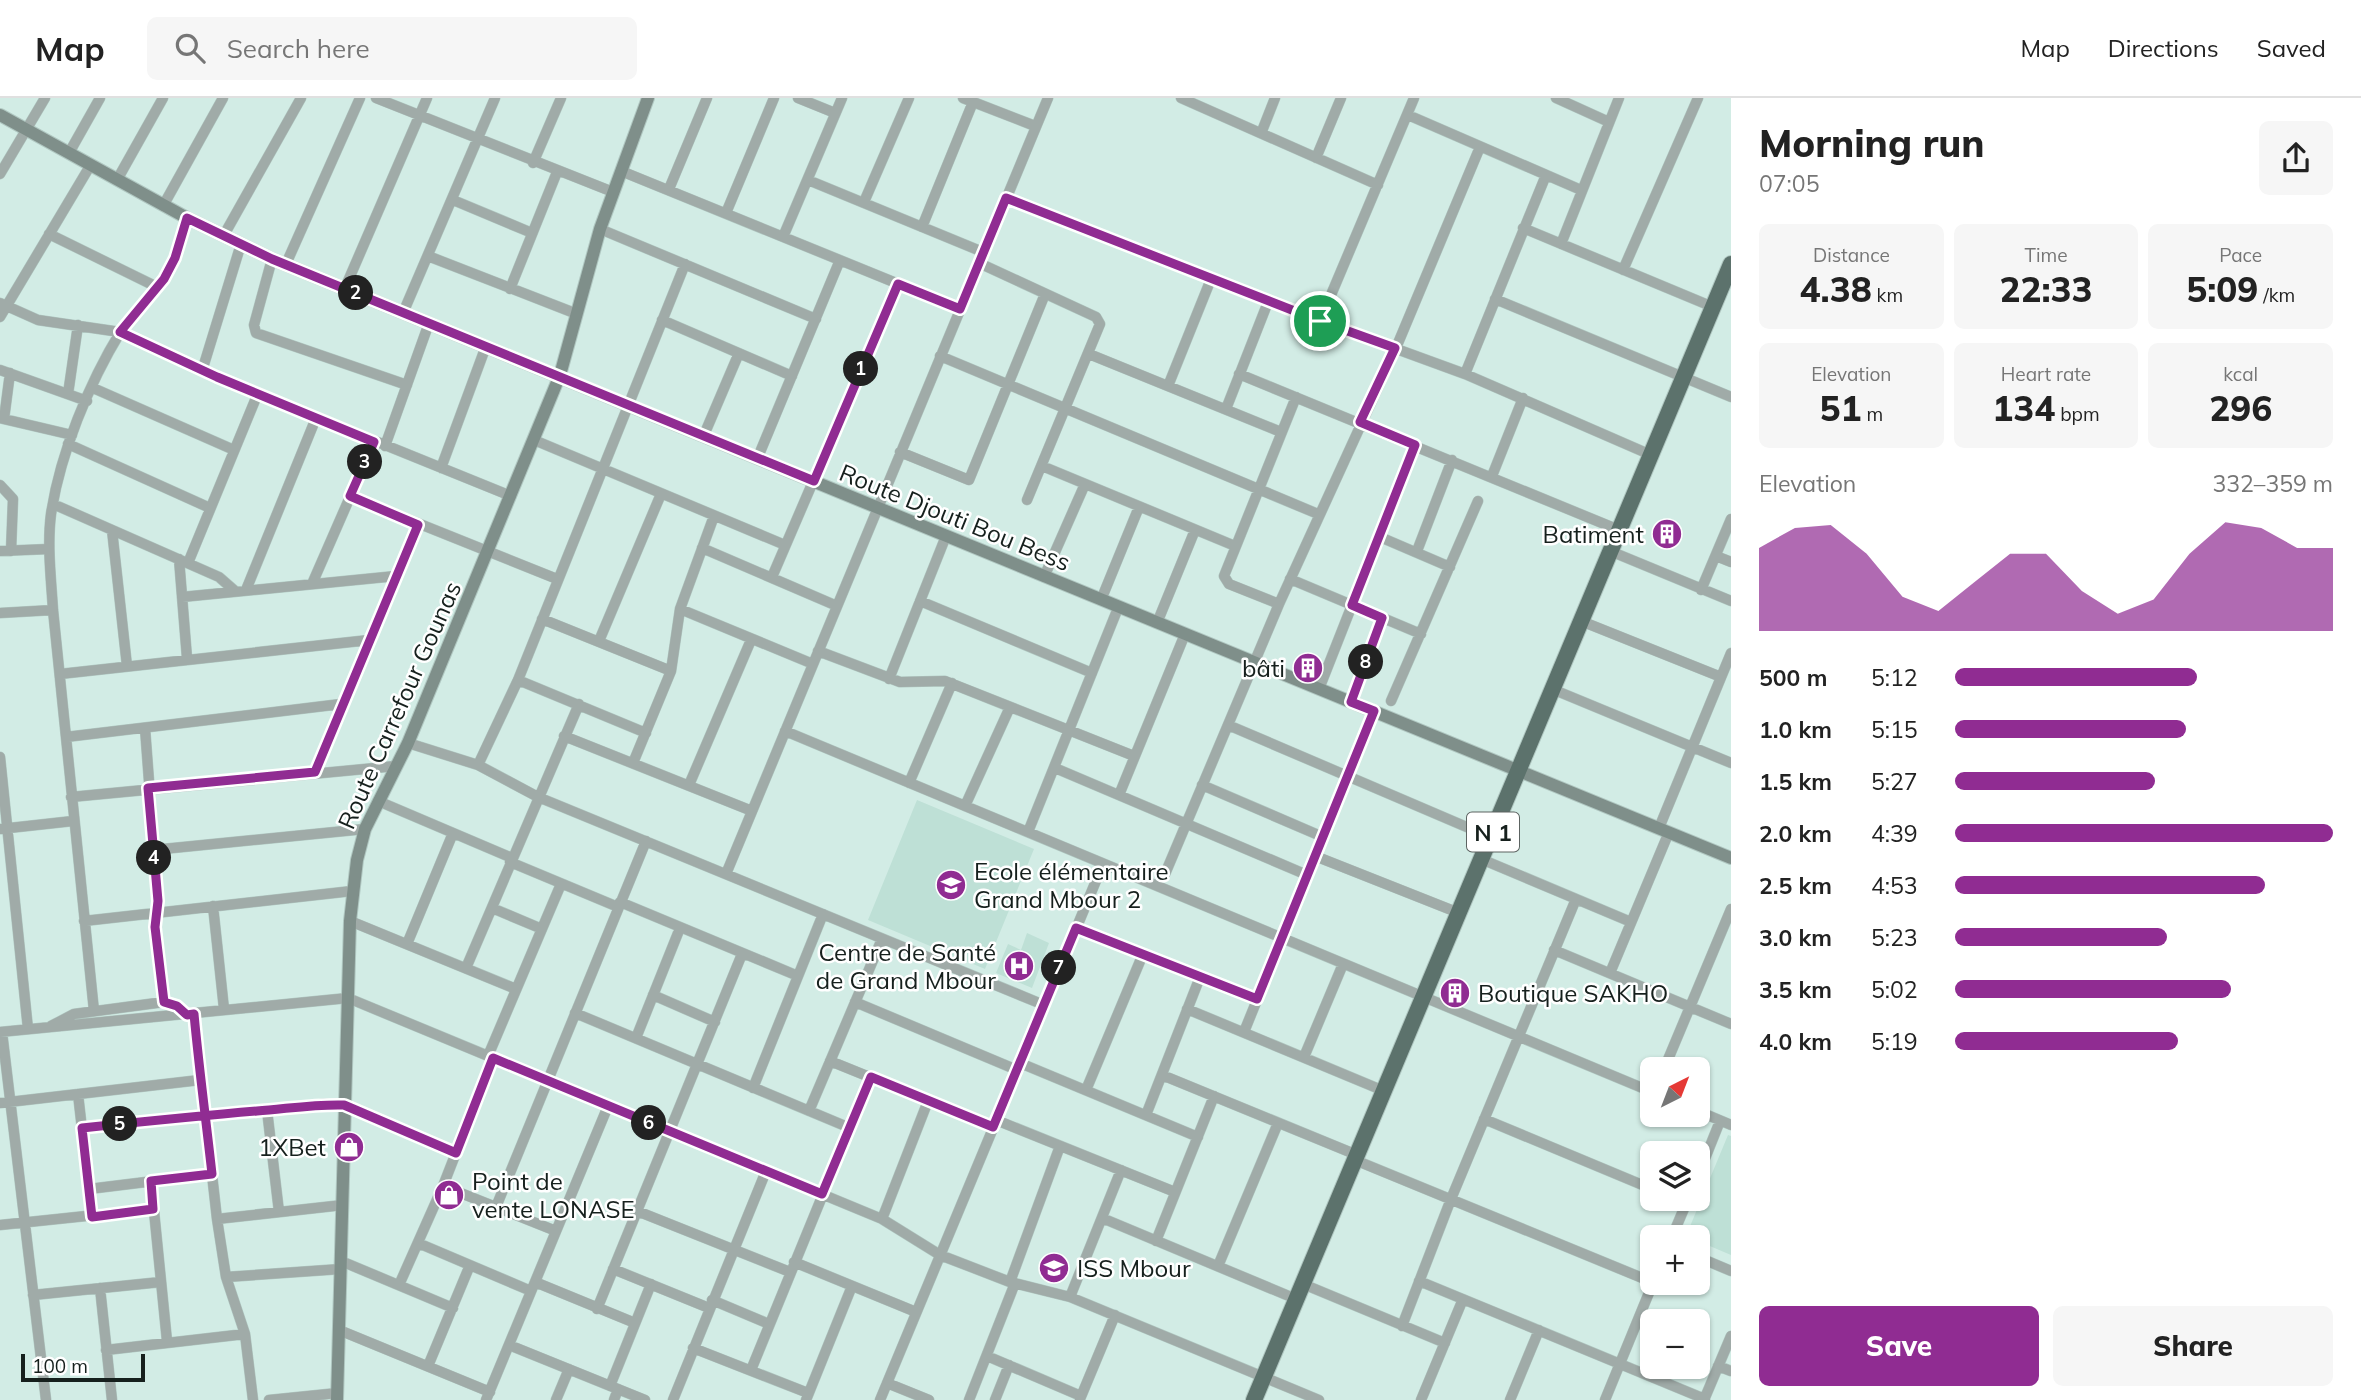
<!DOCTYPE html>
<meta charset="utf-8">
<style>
:root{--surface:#fff;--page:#f6f6f6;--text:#222;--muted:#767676;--line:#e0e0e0;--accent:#902c92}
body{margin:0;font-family:Mulish,sans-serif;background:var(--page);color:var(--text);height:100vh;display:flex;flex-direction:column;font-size:26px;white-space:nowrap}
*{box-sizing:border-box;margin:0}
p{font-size:23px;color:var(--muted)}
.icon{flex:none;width:38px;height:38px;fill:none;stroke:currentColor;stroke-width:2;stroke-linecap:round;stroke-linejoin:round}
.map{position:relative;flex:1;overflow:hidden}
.sheet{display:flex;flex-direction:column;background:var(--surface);width:630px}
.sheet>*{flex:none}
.needle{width:46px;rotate:42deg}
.controls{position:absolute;left:1640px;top:959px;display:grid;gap:14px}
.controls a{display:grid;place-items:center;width:70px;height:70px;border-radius:10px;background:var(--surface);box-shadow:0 2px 5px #0004;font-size:35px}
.scale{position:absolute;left:21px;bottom:18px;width:124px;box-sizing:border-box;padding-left:7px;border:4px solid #16201d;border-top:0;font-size:19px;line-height:24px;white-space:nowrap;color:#16201d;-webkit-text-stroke:5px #fff;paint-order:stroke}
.pin{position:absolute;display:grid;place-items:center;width:60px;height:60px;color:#fff;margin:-30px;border:4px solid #fff;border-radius:50%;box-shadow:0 2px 7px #0007}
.km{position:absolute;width:35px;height:35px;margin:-18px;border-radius:50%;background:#222;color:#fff;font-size:19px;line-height:35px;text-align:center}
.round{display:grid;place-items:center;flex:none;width:74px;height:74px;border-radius:10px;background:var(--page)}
.headline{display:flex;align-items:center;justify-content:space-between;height:119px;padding:0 28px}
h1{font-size:38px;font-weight:800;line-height:52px}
.metrics{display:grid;grid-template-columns:repeat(3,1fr);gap:10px;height:119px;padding:7px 28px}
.metrics div{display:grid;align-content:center;border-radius:10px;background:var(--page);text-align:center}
.metrics b{font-size:35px;font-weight:800}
.metrics small{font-size:19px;font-weight:400}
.metrics p{font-size:19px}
.chart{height:196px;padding:14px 28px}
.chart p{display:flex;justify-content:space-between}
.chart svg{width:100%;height:126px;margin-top:7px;fill:var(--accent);opacity:.7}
.cta{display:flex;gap:14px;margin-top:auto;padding:14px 28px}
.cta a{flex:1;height:80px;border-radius:10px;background:var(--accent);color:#fff;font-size:28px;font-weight:800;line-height:80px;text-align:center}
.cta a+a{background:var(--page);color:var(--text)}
ul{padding:0 28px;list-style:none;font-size:23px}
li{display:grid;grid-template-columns:112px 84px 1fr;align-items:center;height:52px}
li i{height:18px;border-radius:9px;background:var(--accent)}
header{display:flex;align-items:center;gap:42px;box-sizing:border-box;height:98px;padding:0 35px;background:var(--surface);border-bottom:2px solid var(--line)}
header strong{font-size:33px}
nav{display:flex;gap:38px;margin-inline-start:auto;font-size:24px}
.search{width:490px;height:63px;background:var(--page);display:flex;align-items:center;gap:18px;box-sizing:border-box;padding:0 24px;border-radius:10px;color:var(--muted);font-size:26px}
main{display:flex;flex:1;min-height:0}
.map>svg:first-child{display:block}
.built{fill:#bee0d6}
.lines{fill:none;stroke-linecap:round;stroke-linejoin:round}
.minor-casing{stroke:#b0c7c1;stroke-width:11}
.secondary-casing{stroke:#b0c7c1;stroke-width:14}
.trunk-casing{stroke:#b0c7c1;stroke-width:18}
.minor{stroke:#a0aba8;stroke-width:10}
.secondary{stroke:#7f8f8a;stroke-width:12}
.trunk{stroke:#5c726c;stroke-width:16}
.route-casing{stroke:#fff;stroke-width:14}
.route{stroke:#902c92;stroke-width:9}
.labels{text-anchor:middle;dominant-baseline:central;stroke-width:5;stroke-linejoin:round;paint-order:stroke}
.shield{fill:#fff;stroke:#5c6361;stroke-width:2}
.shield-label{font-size:23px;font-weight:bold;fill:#16201d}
.street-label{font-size:24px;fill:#16201d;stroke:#fff}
.poi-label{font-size:24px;fill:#16201d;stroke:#fff;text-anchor:end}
</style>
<header>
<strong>Map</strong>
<div class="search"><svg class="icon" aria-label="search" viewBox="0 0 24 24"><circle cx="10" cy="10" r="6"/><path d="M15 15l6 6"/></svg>Search here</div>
<nav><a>Map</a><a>Directions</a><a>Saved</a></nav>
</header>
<main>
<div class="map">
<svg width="1731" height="1302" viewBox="0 0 1731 1302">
<rect width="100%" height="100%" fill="#d2ece5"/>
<path class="built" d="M917,702L1034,751L985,871L868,822Z
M1027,835L1049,845L1032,890L996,875L1008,846L1021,852Z
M1728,1037L1731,1038V1157L1698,1143V1139L1686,1138Z"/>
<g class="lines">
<g class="minor-casing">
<path id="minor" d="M376,0L613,94
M798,0L835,15
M963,0L1035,28
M1181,0L1378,87
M1556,0L1609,24
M1408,17L1581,92
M1262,33L1275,0
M69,55L100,0
M1316,60L1341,0
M533,65L561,0
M621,73L960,211
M0,76L45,0
M117,82L163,0
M808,82L983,154
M669,91L707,0
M1006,100L1268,204L1465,276L1651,357
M453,102L532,135
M864,104L909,0
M163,108L223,0
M726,115L774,0
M922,129L973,4
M1523,130L1713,209
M600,131L816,221
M49,136L157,189
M224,137L301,0
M783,139L842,0
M1561,146L1619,0
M428,158L577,216
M272,161L254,227L256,235L407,287
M979,165L1096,219L1100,226L1027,402
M286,166L360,0
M1623,172L1698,0
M345,190L427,0
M510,191L557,74
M1495,201L1731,299
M0,205L38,222L120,234L217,279L511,398
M403,215L495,0
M0,219L90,68
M662,222L792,278
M1320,223L1414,0
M1089,256L1281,334
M940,258L1318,416
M0,272L87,303
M202,273L241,146
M1239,276L1619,432
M1465,276L1546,77
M1168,288L1211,181
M93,290L234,352
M68,296L78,227
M1226,311L1268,204
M0,320L72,337
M4,321L10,275
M704,337L739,255
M534,342L785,447
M68,346L210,410
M385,348L429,225
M900,354L969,382L1045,196
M758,359L840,162
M1042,368L1235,448
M441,370L486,248
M1492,378L1523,300
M0,387L13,401L11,453
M350,398L557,481
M53,406L219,479L235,493
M112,432L127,568
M1380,439L1450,469
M702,450L837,508
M0,453L49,451
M1417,453L1452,362
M1610,453L1731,503
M1716,458L1731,464
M179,461L187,560
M188,465L258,295
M772,479L898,186
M1044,479L1085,386
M1290,481L1421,536
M312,486L374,344
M246,492L316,320
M1701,492L1731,421
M182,499L396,478
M1101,502L1139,409
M920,503L1092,575
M1279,506L1229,486L1224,478L1296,299
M680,511L813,566
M0,515L53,512
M542,521L671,573
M1581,523L1721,579
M1157,525L1195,432
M599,543L661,396
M818,553L900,584L945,583L1134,658
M60,576L369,542
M889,581L946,438
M518,582L646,635
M1319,591L1415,347
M1552,591L1731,665
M1391,603L1478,403
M1351,604L1383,520
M1228,627L1490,739
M145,630L158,803L155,829L164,904
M785,633L1652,994
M564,638L752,713
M66,639L341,606
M408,645L478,667L538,699L1044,907
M0,659L28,931
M633,665L671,573L680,511L714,418
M478,667L518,582L685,166
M1055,670L1307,777
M315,673L418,427
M909,685L952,585
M689,687L751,542
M1202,687L1323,739
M1119,697L1185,536
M71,699L396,668
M378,703L512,760
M965,708L1010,609
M1659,730L1731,555
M0,731L73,723
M1028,734L1118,510
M153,752L365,731
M1315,758L1459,815
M1481,761L1631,824
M510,764L618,809
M726,776L1048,0
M1165,776L1279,506L1396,250L1480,49
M620,804L798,878
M213,808L224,911
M492,810L542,831
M84,823L352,793
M350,823L516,891
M1076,830L1257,901
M407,846L453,735
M1554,852L1731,926
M466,870L579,606
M1610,875L1669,734
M653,897L715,924
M855,904L1017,972
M1187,911L1384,993
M94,913L53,512C51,480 47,447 51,416C60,356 89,285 121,233C133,213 152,199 165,180C176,161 181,141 187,120
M575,915L850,1030
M194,916L217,1121L226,1179L245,1236L253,1302
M51,928L74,916L164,904L177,908L187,917
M0,934L348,900L882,1121L940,1157L1010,1184L1070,1199L1319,1302
M2,934L46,1302
M1244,934L1374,613
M636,940L680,830
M488,958L561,786
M1304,959L1343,866
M830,963L993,1029
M1020,965L1198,1039
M1664,971L1731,811
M1162,977L1357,1057
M753,990L823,816
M1086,992L1143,856
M78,996L92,1119
M0,1005L200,982
M267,1012L279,1114
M809,1013L882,841
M1698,1013L1731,1027
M1146,1017L1200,879
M1484,1021L1652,1091
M996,1022L1175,1094
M82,1030L324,1006L344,1008L456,1055
M1355,1062L1652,1184
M1698,1078L1720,1023
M151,1083L167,1243
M443,1088L556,1133
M89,1091L211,1076
M496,1109L646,743
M637,1113L790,1174
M1102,1120L1296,1201
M217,1121L343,1107
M882,1121L928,1003
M0,1127L153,1111
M1672,1139L1688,1101
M1156,1143L1214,998
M418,1145L531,1193
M1698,1159L1731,1173
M341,1163L453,1210
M794,1164L916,1214
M1218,1168L1278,1025
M613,1171L709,1210
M226,1179L341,1171
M1419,1183L1705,1301
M535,1184L635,1225
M1010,1184L1060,1048
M1303,1186L1445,1245
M399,1187L443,1088L493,960
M100,1190L112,1302
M33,1197L161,1184
M1070,1199L1121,1072
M712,1202L769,1226
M597,1211L742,856
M1402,1228L1451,1101L1576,801
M339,1232L490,1294
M509,1247L645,1302
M693,1250L808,1295
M106,1252L245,1236
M987,1258L1081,1298
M428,1268L470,1167
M1718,1268L1731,1273
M751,1272L871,979
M887,1285L929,1302
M610,1288L651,1186
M1080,1301L1115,1217
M269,1302L338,1295
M486,1302L608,1008
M556,1302L569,1271
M614,1302L618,1291
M673,1302L766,1073
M806,1302L852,1188
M880,1302L1103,766
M969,1302L1015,1185
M995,1302L1009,1267
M1421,1302L1463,1201
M1510,1302L1539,1232
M1605,1302L1653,1185
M1704,1302L1731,1238"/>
</g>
<g class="secondary-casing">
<path id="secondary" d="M0,17L187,120L272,161L1731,760
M337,1302L350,823L357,762L365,731L408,645L560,277L600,131L648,0"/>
</g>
<g class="trunk-casing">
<path id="trunk" d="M1254,1302L1731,166"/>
</g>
<use href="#minor" class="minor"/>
<use href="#secondary" class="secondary"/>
<use href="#trunk" class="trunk"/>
</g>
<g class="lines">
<g class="route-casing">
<path id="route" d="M1320,223L1006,100L960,211L898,186L814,383L272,161L187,120L175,160L164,181L120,234L217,279L374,344L350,398L418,427L315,674L148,690L158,803L155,829L164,904L177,908L187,917L194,916C199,970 206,1022 212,1076L151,1083L153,1111L92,1119L82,1030C140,1024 198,1018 257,1013C286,1011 314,1006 344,1007L456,1055L493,960L822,1096L871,979L993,1029L1076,830L1257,901L1374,613L1351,604L1382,520L1352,507L1415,347L1360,324L1395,250L1320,223"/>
</g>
<use href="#route" class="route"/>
</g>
<defs>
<g id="building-disc" transform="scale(1.575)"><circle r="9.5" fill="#902c92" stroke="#fff"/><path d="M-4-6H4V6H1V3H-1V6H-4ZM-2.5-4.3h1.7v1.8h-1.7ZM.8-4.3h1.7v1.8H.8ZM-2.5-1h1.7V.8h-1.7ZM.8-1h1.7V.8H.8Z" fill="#fff"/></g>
<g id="school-disc" transform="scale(1.575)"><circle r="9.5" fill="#902c92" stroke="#fff"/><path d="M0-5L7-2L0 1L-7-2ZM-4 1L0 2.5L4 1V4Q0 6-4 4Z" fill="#fff"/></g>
<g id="hospital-disc" transform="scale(1.575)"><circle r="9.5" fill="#902c92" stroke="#fff"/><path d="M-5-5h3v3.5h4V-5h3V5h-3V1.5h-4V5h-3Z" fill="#fff"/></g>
<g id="shop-disc" transform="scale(1.575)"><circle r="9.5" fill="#902c92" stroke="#fff"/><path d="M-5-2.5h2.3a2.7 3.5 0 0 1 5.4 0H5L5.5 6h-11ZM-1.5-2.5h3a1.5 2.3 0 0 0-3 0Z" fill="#fff"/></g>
<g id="university-disc" transform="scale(1.575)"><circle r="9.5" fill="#902c92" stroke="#fff"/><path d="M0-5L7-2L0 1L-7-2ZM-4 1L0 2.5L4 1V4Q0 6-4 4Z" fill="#fff"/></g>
</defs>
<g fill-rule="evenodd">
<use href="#building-disc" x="1667" y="436"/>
<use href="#building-disc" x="1308" y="570"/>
<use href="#school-disc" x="951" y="787"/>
<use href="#hospital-disc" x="1019" y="868"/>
<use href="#building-disc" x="1455" y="895"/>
<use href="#shop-disc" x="349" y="1049"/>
<use href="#shop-disc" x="449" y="1097"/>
<use href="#university-disc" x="1054" y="1170"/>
</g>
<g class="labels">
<rect class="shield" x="1467" y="714.5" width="52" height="39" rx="5"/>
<g class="shield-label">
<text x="1493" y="734">N 1</text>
</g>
<g class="street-label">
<text transform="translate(955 419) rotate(22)">Route Djouti Bou Bess</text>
<text transform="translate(399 607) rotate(-66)">Route Carrefour Gounas</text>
</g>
<g class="poi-label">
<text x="1644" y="436">Batiment</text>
<text x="1285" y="570">bâti</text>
<text x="974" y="773" text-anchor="start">Ecole élémentaire<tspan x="974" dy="28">Grand Mbour 2</tspan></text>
<text x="996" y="854">Centre de Santé<tspan x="996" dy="28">de Grand Mbour</tspan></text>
<text x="1478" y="895" text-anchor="start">Boutique SAKHO</text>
<text x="326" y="1049">1XBet</text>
<text x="472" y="1083" text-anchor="start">Point de<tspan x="472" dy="28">vente LONASE</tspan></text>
<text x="1077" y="1170" text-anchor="start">ISS Mbour</text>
</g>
</g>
</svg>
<div class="controls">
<a><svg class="needle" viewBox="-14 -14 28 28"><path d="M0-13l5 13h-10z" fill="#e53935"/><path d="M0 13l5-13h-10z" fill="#767676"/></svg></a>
<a><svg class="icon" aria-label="layers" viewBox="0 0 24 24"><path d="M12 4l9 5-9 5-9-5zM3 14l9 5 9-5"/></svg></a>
<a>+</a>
<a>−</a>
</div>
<div class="scale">100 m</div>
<div class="pin" style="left:1320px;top:223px;background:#1e9e55"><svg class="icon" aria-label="arrive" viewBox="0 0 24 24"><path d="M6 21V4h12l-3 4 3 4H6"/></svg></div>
<b class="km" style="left:861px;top:271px">1</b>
<b class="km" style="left:356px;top:195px">2</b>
<b class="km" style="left:365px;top:364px">3</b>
<b class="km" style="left:154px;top:760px">4</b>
<b class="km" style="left:120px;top:1026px">5</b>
<b class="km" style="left:649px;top:1025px">6</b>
<b class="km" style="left:1059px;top:870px">7</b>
<b class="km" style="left:1366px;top:564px">8</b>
</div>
<section class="sheet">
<div class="headline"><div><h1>Morning run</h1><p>07:05</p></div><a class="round"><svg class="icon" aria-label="share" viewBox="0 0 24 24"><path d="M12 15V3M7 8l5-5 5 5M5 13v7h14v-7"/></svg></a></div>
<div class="metrics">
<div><p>Distance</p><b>4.38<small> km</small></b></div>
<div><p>Time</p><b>22:33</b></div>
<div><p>Pace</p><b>5:09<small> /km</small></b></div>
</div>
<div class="metrics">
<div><p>Elevation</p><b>51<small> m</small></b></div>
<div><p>Heart rate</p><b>134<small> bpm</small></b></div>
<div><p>kcal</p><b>296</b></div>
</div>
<div class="chart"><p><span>Elevation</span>332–359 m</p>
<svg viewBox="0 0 160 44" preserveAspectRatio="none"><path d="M0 44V15L10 8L20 7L30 17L40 32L50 37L60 27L70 17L80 17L90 30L100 38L110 33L120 17L130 6L140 8L150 15L160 15V44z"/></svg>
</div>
<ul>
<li><b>500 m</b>5:12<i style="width:64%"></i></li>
<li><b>1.0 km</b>5:15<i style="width:61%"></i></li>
<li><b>1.5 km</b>5:27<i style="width:53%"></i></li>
<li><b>2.0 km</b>4:39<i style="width:100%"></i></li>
<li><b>2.5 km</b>4:53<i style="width:82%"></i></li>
<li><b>3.0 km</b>5:23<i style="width:56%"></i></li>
<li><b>3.5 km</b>5:02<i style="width:73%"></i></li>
<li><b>4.0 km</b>5:19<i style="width:59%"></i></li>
</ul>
<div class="cta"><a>Save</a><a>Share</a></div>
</section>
</main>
